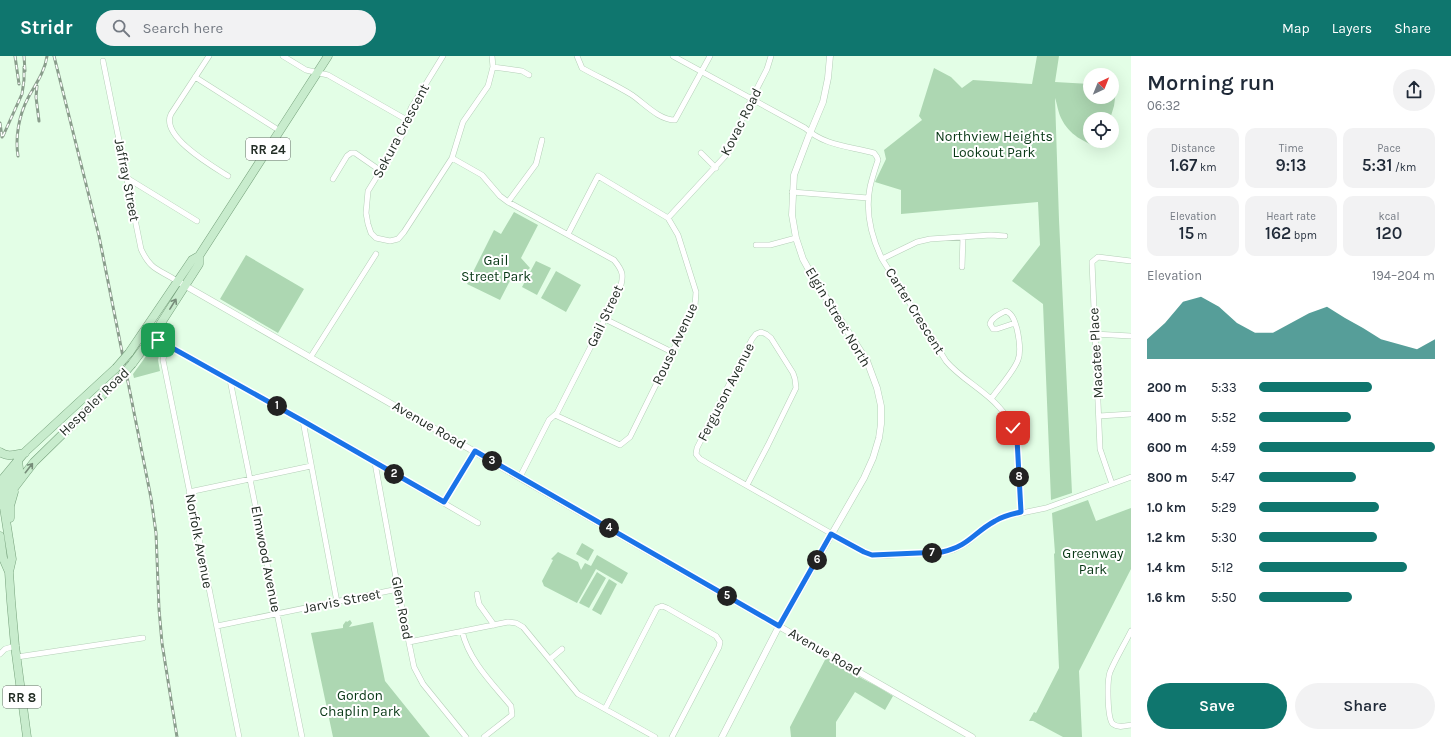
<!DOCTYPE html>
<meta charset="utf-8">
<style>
:root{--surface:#fff;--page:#f2f2f3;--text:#1f2937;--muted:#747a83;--accent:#0f766e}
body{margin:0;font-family:Karla,sans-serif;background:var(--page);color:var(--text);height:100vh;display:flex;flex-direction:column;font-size:15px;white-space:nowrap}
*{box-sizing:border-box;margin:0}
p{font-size:13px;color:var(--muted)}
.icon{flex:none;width:22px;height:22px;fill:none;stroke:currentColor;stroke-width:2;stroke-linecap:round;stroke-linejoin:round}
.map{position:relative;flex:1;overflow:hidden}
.details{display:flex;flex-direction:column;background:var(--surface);width:320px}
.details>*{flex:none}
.needle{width:26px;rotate:43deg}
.controls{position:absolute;left:1083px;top:12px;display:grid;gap:8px}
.controls a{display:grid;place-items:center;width:36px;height:36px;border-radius:50%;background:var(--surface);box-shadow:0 4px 16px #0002;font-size:20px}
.pin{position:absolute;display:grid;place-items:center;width:34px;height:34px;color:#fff;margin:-17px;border-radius:8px;box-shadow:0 2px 6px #0006}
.km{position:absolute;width:20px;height:20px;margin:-10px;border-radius:50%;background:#222;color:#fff;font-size:11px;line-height:20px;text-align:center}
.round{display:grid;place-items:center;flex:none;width:42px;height:42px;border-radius:21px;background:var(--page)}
.head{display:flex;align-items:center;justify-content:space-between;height:68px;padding:0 16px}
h1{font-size:22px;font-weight:600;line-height:30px}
.stats{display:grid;grid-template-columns:repeat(3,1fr);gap:6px;height:68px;padding:4px 16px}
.stats div{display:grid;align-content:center;border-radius:10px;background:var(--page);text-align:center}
.stats b{font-size:17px;font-weight:600}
.stats small{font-size:11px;font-weight:400}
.stats p{font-size:11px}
.chart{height:112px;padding:8px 16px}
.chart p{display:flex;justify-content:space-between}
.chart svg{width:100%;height:72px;margin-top:4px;fill:var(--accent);opacity:.7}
.primary-button{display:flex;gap:8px;margin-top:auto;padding:8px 16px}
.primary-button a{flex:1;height:46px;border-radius:24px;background:var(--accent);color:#fff;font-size:16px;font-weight:600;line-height:46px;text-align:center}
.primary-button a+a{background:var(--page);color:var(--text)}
ul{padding:0 16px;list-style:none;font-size:13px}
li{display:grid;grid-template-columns:64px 48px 1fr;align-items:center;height:30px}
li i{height:10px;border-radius:5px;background:var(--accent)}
header{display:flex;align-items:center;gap:24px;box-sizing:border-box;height:56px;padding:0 20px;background:var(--accent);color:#fff}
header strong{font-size:19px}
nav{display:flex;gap:22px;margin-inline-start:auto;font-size:14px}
.search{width:280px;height:36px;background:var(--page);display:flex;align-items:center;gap:10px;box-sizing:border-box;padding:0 14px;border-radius:22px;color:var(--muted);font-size:15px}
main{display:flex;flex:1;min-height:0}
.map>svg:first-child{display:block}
.green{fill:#add7b2}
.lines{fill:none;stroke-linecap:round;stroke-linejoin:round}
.minor-casing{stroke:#b5cfb8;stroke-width:6}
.tertiary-casing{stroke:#b5cfb8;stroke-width:7}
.primary-casing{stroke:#76a17c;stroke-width:9}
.minor{stroke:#fff;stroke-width:5}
.tertiary{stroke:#fff;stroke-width:6}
.primary{stroke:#c8eccd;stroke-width:8}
.rail-casing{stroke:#8a9d8c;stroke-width:3}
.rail{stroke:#fff;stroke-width:1.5;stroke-dasharray:4.5;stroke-linecap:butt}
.primary-bridge-casing{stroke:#76a17c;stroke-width:9;stroke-linecap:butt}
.primary-bridge{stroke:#c8eccd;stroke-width:8}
.oneway{stroke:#768c79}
.route-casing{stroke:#fff;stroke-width:8}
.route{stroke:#1a73e8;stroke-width:5}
.labels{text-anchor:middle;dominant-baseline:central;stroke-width:4;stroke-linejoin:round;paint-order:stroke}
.shield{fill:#fff;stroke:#656c66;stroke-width:1}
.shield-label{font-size:13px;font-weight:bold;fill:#232d25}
.street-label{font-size:14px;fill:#232d25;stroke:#fff}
.park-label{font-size:14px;fill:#083715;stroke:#fff}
</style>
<header>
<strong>Stridr</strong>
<div class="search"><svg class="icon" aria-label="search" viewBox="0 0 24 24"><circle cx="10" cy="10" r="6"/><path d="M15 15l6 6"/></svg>Search here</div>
<nav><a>Map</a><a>Layers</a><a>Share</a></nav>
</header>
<main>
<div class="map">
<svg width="1131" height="681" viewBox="0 0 1131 681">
<rect width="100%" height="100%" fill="#e3fee6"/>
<path class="green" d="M1037,0H1059L1055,26L1090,28V41H1112V31L1116,35L1114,50L1110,63H1090V85H1103L1100,92C1084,86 1069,79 1061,62C1058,56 1057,47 1055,42L1059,164L1072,437L1051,444L1043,248L1012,225L1040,189L1038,146L901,158V134L875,126L886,103L884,94L922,64L919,60L934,12L951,21L962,32L973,24L1032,28Z
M514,156L538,169L521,202L530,212L523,218L512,221L500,244L467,228L494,174L501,178Z
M246,199L304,233L278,277L220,243Z
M536,205L551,212L537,239L522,231Z
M556,215L581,229L566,256L541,242Z
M152,292H158L160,295L158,304L160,315L134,322L133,318Z
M1088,444L1096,465L1131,452V513L1079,615L1082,681H1063L1033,665H1029L1034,656L1036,657L1059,612L1054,498L1055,497L1052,457Z
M582,487L594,494L588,505L576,498Z
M558,496L578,506L581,514L585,507L591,510L597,499L628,517L622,528L596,513L577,547L544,530L542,525L553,504L551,503Z
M597,516L606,522L589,552L579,547Z
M609,523L617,528L601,559L592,554Z
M350,564L352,567L349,571L373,566L385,625L430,681H333L311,577L343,572V569L346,565L347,566Z
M827,600C845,616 872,626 893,640L885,654L855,636L836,666V681H791L790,671Z"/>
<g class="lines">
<g class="minor-casing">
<path id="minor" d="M209,0L171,58C160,80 212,110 228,120
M283,0L306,14L328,19L407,64
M443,0L411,52L403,78L368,135L366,157L368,168L371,177L376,182L390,185L398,183L404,176L452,102L463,66L488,30L493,11L492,0
M577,0L582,12C598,21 616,29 632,39C645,48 659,64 675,64L710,0
M673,0L805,72C825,90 849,90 874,97L877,101L878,104C875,113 872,122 870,131C865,156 871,180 882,203L946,305C961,323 983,333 999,351C1026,378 1016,421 1021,456
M103,5L141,193C151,215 159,213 177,225
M493,11L522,15L529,19
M195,21L280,75
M701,97L716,112
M452,102L482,119L500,140L508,146L614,204C623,215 624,219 620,233L557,357L549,364L520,421
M127,122L197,165
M333,123L347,100L351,97H355L381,115
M792,136L868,142
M508,146L536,108L542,84
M668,162L728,97L747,52L767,13L771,0
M756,189H770L796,182
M882,203L917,186L930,183L991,179L1005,180
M962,211L963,181
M605,263L672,296
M144,276L303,365L478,467
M1094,278L1131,280
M169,290L164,298L163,304L239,681
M310,302L376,198
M230,324L302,681
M991,343C998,333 1014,315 1018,304C1021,296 1019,282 1017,273C1015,266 1013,258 1006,255C1000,258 992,261 990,268L993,273H997L1015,267
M555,359L620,389L630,381L695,250L696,236L678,179L668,162L598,120L568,178
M1099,360L1131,358
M303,365L337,546
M375,407L398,533L414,611L423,628L466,681
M1112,428L1100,393L1092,206L1098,201L1131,205
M747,429L768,389L796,332L795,323L793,317L771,282L766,278L761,276L756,278L752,283L697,392L696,398L700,403L864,496L880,500L942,496L953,494L968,486L989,468L1002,461L1046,452L1131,421
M189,436L311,410
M444,446L475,395
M477,538L479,548L494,569
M217,570L398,533
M462,575C469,605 492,627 511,650L512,659L484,681
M1131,575C1124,589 1116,602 1110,616C1107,624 1107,663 1113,668C1118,672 1125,670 1131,669
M409,586L508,566L516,567L523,571L578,638L655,681
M0,598L5,593L15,590
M17,601L143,582
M550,603L562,593
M605,653L657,552L662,550L667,552L716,580L720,586L719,591L672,681"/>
</g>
<g class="tertiary-casing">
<path id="tertiary" d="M177,225L972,681
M722,681L779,570L864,422L873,402L879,382L881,368V350L877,332L867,305L814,223L803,203L796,182L792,159L794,119L808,82L823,46L828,22L830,0"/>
</g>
<g class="primary-casing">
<path id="primary" d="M129,297L192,204L199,200L328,0
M132,308L152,281L199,208V200
M0,396C9,402 15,398 25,397
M0,426L12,503L9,516L11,545L15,590L27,681
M0,426L25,396L116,312
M2,440L8,428L19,413L18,404
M1,449L34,406L119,323
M10,462V450L14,436
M0,480L3,502L9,516"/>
</g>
<use href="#minor" class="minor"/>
<use href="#tertiary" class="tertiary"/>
<use href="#primary" class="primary"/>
<g class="rail-casing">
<path id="rail" d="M15,0L19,28
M24,0L25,15
M54,0L99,180L151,442L156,477L159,553L162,587L177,681
M37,30L36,41L39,65
M0,67L2,81
M3,80L22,38L24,24V11
M18,100C15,81 19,59 28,42C35,29 45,16 47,0"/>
</g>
<use href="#rail" class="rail"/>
<g class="primary-bridge-casing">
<path id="primary-bridge" d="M116,312L129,297
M119,323L132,308"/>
</g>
<use href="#primary-bridge" class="primary-bridge"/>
</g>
<defs><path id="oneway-shaft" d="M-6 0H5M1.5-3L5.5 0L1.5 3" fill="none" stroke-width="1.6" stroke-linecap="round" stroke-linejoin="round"/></defs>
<g class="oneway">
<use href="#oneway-shaft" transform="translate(173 248) rotate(-58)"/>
<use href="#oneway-shaft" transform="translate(29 412) rotate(-52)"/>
</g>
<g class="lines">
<g class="route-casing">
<path id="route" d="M158,284L303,365L444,446L475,395L779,570L831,478L864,496L872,499L942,496C969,490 973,477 995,465C1003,460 1012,458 1021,456L1017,383L1013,372"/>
</g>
<use href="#route" class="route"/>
</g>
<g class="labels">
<g class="shield">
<rect x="246" y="82" width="44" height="22" rx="3"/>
<rect x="3" y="630" width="38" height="22" rx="3"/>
</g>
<g class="shield-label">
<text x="268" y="93">RR 24</text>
<text x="22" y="641">RR 8</text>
</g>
<g class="street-label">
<text transform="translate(741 66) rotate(-63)">Kovac Road</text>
<text transform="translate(401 75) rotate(-62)">Sekura Crescent</text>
<text transform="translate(127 124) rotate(79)">Jaffray Street</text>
<text transform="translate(915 255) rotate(58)">Carter Crescent</text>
<text transform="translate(605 260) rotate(-65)">Gail Street</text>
<text transform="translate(838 261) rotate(59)">Elgin Street North</text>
<text transform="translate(675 288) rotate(-65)">Rouse Avenue</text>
<text transform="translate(1096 297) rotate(-93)">Macatee Place</text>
<text transform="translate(726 336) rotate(-63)">Ferguson Avenue</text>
<text transform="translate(94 346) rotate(-44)">Hespeler Road</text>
<text transform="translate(429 369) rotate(30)">Avenue Road</text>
<text transform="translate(199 485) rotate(79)">Norfolk Avenue</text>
<text transform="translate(266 503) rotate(79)">Elmwood Avenue</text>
<text transform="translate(342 545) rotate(-11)">Jarvis Street</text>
<text transform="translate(402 552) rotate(79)">Glen Road</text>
<text transform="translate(825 596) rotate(30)">Avenue Road</text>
</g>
<g class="park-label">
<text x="994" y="80">Northview Heights<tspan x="994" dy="16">Lookout Park</tspan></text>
<text x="496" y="204">Gail<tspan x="496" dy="16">Street Park</tspan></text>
<text x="1093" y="497">Greenway<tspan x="1093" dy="16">Park</tspan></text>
<text x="360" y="639">Gordon<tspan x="360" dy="16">Chaplin Park</tspan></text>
</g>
</g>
</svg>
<div class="controls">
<a><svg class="needle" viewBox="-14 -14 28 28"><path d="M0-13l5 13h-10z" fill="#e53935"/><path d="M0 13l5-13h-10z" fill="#747a83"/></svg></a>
<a><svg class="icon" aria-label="locate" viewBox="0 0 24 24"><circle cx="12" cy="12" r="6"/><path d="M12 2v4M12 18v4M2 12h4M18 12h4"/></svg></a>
</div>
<div class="pin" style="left:158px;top:284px;background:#1e9e55"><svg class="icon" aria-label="arrive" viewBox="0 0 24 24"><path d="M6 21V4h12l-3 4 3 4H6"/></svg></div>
<div class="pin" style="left:1013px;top:372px;background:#d93025"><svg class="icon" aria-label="check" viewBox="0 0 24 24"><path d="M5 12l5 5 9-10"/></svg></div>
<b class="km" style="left:277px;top:350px">1</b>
<b class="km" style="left:394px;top:418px">2</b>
<b class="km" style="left:492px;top:405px">3</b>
<b class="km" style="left:609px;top:472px">4</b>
<b class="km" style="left:727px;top:540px">5</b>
<b class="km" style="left:817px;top:504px">6</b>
<b class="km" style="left:932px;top:497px">7</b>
<b class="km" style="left:1019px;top:421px">8</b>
</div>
<section class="details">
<div class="head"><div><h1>Morning run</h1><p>06:32</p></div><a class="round"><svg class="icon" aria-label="share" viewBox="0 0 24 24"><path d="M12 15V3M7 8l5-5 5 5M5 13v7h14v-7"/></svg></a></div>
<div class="stats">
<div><p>Distance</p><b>1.67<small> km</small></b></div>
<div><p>Time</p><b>9:13</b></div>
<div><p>Pace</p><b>5:31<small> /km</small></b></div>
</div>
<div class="stats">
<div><p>Elevation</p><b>15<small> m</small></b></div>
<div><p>Heart rate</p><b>162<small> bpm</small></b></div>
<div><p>kcal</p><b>120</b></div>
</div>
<div class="chart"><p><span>Elevation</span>194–204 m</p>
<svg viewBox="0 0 160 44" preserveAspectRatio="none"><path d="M0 44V32L10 22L20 9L30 6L40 12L50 22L60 28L70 28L80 22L90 16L100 12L110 19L120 25L130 32L140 35L150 38L160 32V44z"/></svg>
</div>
<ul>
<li><b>200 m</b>5:33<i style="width:64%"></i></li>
<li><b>400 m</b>5:52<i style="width:52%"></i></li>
<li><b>600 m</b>4:59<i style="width:100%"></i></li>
<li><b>800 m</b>5:47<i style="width:55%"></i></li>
<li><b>1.0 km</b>5:29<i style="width:68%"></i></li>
<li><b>1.2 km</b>5:30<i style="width:67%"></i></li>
<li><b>1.4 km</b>5:12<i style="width:84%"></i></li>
<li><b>1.6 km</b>5:50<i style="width:53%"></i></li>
</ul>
<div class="primary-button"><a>Save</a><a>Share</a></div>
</section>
</main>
